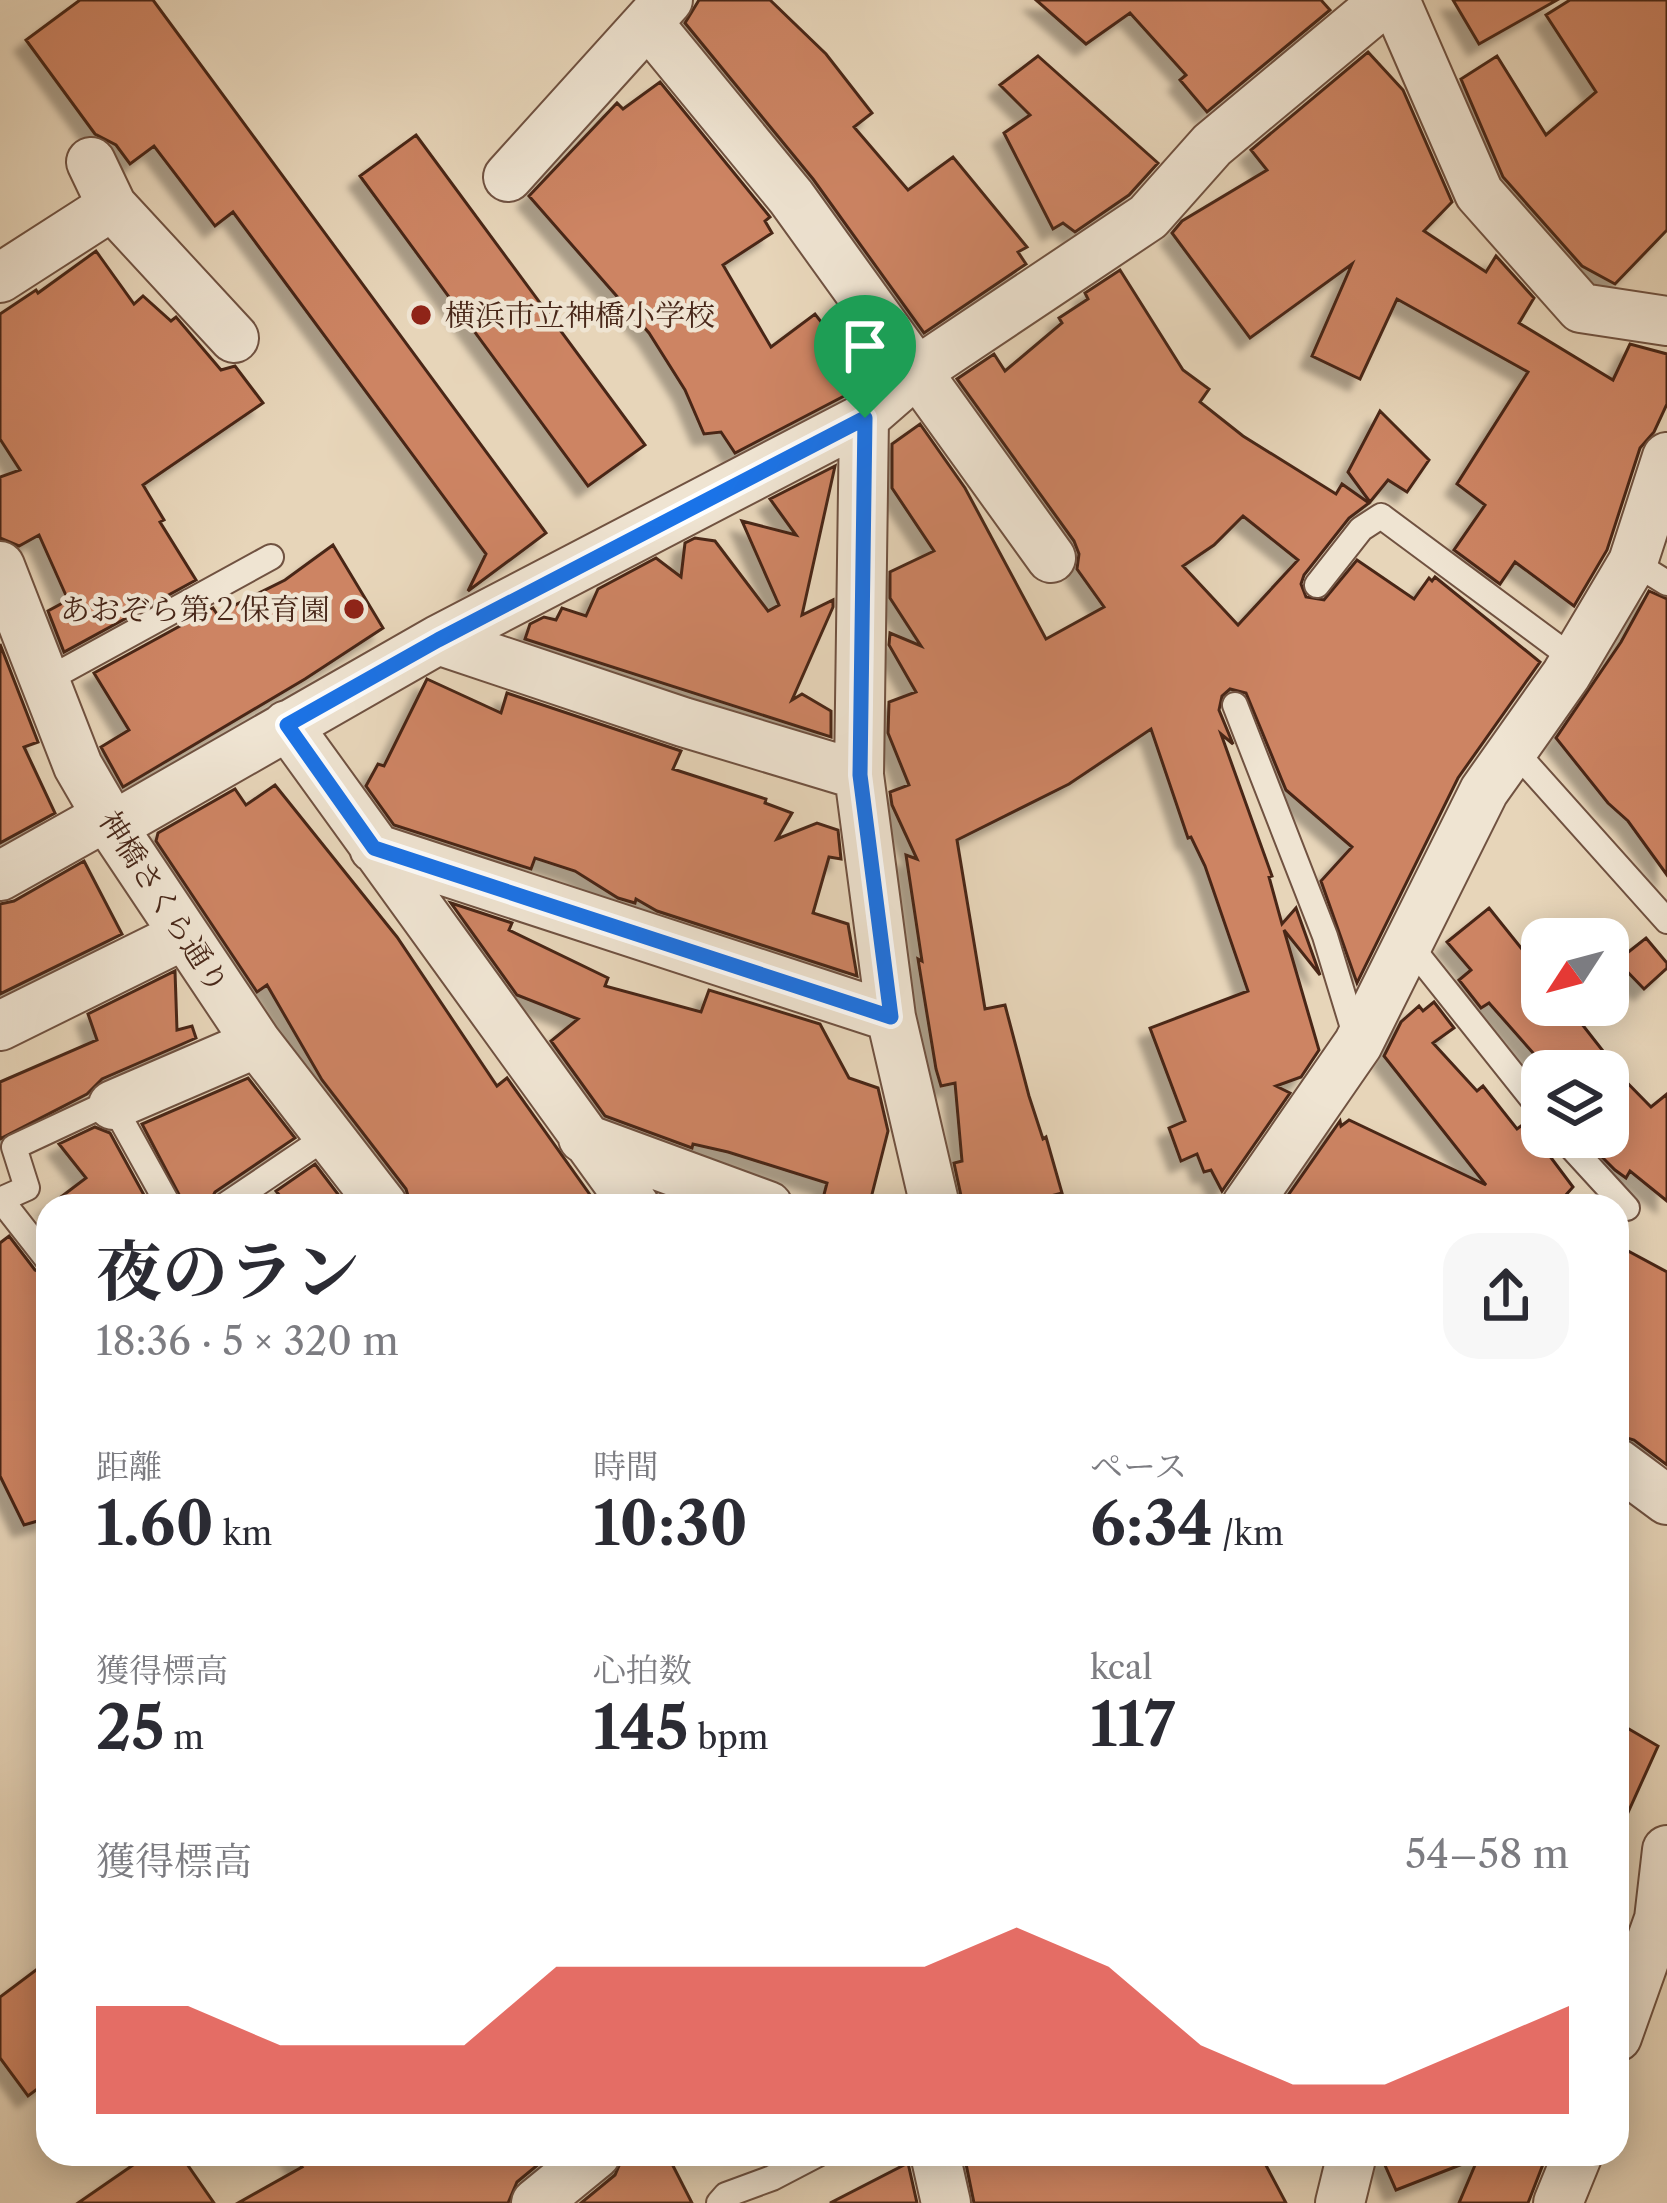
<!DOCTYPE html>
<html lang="ja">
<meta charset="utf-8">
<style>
:root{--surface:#fff;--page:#f7f7f7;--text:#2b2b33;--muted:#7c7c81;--accent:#d93025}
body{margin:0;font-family:"Libre Caslon Text","Noto Serif JP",serif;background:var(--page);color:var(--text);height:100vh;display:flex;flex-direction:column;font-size:45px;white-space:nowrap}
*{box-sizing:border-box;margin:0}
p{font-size:39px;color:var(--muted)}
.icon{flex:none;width:66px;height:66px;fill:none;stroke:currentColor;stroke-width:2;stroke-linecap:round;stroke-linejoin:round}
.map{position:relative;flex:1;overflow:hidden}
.panel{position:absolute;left:36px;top:1194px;width:1593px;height:972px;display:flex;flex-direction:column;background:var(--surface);border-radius:36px;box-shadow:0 6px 30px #0003}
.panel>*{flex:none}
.needle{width:78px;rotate:234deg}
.tools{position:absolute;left:1521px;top:918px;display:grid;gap:24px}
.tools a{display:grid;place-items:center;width:108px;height:108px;border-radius:24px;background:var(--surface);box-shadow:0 6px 30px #0003;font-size:60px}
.pin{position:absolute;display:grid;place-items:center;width:102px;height:102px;color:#fff;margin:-123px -51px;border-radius:50% 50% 50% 0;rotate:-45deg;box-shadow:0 0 12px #0007}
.pin .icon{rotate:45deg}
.round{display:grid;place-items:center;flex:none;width:126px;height:126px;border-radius:36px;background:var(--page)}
.summary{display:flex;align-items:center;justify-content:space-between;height:204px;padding:0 60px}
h1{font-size:66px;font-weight:700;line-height:90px}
.figures{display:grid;grid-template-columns:repeat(3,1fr);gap:18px;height:204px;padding:12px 60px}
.figures div{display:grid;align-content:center}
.figures b{font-size:60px;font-weight:700}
.figures small{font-size:33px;font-weight:400}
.figures p{font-size:33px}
.chart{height:336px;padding:24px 60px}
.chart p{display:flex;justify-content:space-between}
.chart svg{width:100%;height:216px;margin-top:12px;fill:var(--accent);opacity:.7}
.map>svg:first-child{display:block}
.building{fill:#cd8463;stroke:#482719;stroke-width:3;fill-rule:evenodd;filter:url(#shadow)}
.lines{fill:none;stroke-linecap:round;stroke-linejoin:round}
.lane-casing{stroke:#705241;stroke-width:28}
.street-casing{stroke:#705241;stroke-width:52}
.lane{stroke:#efe4d2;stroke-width:24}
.street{stroke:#efe4d2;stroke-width:48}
.route-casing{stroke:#fff;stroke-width:24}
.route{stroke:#1a73e8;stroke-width:15}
.poi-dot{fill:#8f2418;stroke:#efe4d2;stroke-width:4.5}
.labels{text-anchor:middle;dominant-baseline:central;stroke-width:9;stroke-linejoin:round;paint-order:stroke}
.poi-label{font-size:30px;fill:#482719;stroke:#efe4d2;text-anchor:start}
.street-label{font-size:30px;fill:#482719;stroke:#efe4d2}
</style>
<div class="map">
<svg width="1667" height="2203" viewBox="0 0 1667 2203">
<defs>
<filter id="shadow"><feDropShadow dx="-11" dy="11" stdDeviation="3" flood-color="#0004"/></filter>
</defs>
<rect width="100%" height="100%" fill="#e7d5b9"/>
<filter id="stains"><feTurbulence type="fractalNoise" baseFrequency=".00167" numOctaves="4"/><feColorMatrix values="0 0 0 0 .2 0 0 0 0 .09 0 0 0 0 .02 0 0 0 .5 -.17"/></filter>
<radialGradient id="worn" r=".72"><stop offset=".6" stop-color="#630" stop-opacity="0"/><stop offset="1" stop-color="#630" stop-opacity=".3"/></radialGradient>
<path class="building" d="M80,0H153L546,533L468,591L486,554L233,212L215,226L154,146L130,164L116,145L95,134L26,40Z
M699,0H770L826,54L872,113L854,127L908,190L953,157L1027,247L1018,252L1026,264L924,333L813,179L685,23Z
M1036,0H1321L1330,10L1207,112L1180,80L1186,75L1130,13L1086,44Z
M1453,0H1557L1479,44Z
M1570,0H1667V230L1615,284L1582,266L1503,177L1461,79L1497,56L1546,135L1596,92L1546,15Z
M1368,52L1403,90L1452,202L1424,231L1486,272L1496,256L1534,298L1519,323L1613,380L1630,344L1667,354V404L1654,432L1640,448L1607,550L1574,606L1515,562L1500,584L1454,550L1485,505L1457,484L1528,372L1397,299L1360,379L1312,356L1352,264L1250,338L1172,233L1182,221L1267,170L1251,150Z
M1038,56L1158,163L1129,195L1075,232L1063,223L1053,229L1004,133L1030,115L1000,85Z
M660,82L770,217L765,221L772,233L723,265L771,347L815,314L866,379L846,395L735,453L721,432L704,434L685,390L649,333L529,196L617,103L623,109Z
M416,135L645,445L588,486L360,176Z
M96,251L134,304L143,296L171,321L176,317L221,370L235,366L263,403L143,485L164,520L160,522L196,580L64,652L48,611L68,600L39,535L19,546L0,538V477L20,470L0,439V314L36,290L38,293Z
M1120,270L1183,370L1209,389L1200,402L1243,436L1336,494L1342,484L1369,503L1349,518L1304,575L1301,584L1306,597L1324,600L1357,560L1414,599L1429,578L1432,581L1435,577L1540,662L1458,778L1357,983L1321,881L1352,847L1286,790L1246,693L1230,689L1222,696L1219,710L1233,744L1221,734L1272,876L1269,877L1282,924L1296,908L1320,975L1284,930L1319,1050L1301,1077L1276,1086L1290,1093L1222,1191L1211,1170L1204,1172L1197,1154L1181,1161L1169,1128L1185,1121L1150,1028L1248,991L1205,866L1191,837L1188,838L1151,729L1069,784L957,840L985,1009L1005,1005L1029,1096L1043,1139L1046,1137L1062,1193L1021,1204L1019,1197L963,1205L954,1163L962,1161L955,1083L941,1086L936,1069L918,959L922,961L906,855L917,859L892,805L890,792L909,785L888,733L889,702L916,692L889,645L890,633L921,646L890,598V572L934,551L892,488V444L920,424L965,488L1046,639L1104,607L1077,569L1079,554L1074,541L957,379L994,354L1005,371L1062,323L1059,318L1088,299L1085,293ZM1243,516L1298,560L1238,625L1183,566L1214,545Z
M1380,411L1429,460L1407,492L1388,480L1370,502L1348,472Z
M835,466L802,615L833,600V607L792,700L802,694L831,711V737L525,639L530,624L544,617L556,620L562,608L586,616L598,589L656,558L681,577L685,543L695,538L715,541L768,611L779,605L742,521L796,535L770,499Z
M333,545L383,628L305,679L123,787L101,747L129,730L94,673L213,608L217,614L285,580Z
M1649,591L1667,599V875L1628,821L1608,803L1556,738L1621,642Z
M0,644L38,742L24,747L55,813L0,843Z
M427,679L501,713L507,693L681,751L673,769L766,799L765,803L792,813L777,839L817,823L838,830L841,859L829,857L813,913L848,924L857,976L657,911L636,899L635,903L618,898L575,871L535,858L531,869L394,825L366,786L378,764L384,766Z
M275,785L397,937L497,1086L507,1078L598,1206H411L406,1189L322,1080L267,985L257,992L156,841L158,833L235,789L246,805Z
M84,861L122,934L0,994V904L14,901Z
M451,903L512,923L509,930L608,978L605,986L701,1012L709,990L820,1024L849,1078L878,1088L888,1131L869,1206H821L827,1183L728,1152L693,1144L692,1148L605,1116L551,1041L578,1019L517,995Z
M1489,908L1542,974V1005H1567L1603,1051L1599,1054L1651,1107L1667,1094V1201L1630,1171L1626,1178L1615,1170L1600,1155L1608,1146V1071H1549L1489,1003L1481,1008L1459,980L1471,970L1447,942Z
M1646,938L1667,963V968L1644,989L1617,961Z
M175,971L177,1030L192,1026L196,1038L102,1079L87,1094L0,1139V1082L97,1040L88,1014Z
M1434,1002L1454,1028L1433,1043L1477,1091L1483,1086L1517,1129L1525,1123L1573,1187L1556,1206H1314L1289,1194L1340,1121L1341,1126L1349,1120L1486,1185L1384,1056L1401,1022L1419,1006L1423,1011Z
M248,1078L295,1138L215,1192L208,1206H185L142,1124Z
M95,1127L110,1133L150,1206H49L86,1178L59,1144Z
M315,1164L347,1206H288L276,1191Z
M9,1236L35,1270L48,1276V1518L24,1525L0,1476V1243Z
M1617,1245L1667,1272V1465L1634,1440L1617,1435Z
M1617,1722L1658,1746L1617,1837Z
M48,1961V2081L28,2096L0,2058V1997Z
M149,2154H180L214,2203H78Z
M292,2154H551L517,2182L508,2203H238L302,2167Z
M624,2154H667L692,2203H581L615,2175Z
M964,2154H1260L1286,2203H974Z
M1380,2154H1547L1528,2203H1459L1478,2158L1396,2190Z
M908,2163L917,2203H830Z"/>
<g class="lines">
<g class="lane-casing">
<path id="lane" d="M1633,562L1667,583
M1317,585L1361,529L1381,516L1575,660
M45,681L271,557
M1235,705L1325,936L1357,1041
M1513,749L1667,921
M1408,943L1542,1111
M1562,1137L1627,1208
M0,1200L27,1188L14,1147L106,1104L113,1105L169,1206
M1,1200L48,1260
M224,1206L329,1135
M719,2203L726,2195L772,2178L818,2154"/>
</g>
<g class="street-casing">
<path id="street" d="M1395,0L1479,193L1581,308L1667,321
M648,23L791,197L1051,558
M91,162L112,206L234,338
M508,177L668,0
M0,278L112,206
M864,418L859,775L891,1017L935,1206
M0,566L78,766L118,835L257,1043L383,1206
M438,640L683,722L859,775
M287,725L635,1206
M113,826L438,640L864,418L919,370L1148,217L1212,145L1386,0
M374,848L891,1017
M0,876L107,816
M0,1026L184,935
M113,1105L257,1043
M583,1138L768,1206
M1246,1206L1358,1044L1484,791L1566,675L1633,562L1667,457
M1617,1463L1667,1500
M1617,2037L1659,1919L1667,1850
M935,2154L946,2203
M536,2203L596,2154
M1340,2203L1352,2154
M1558,2203L1578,2154"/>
</g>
<use href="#lane" class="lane"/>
<use href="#street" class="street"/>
</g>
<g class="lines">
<g class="route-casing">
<path id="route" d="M865,418L860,775L891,1017L374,848L287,725L438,640Z"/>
</g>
<use href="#route" class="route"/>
</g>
<g class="poi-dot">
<circle cx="421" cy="315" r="12"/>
<circle cx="354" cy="609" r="12"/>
</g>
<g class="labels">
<g class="poi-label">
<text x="445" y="315">横浜市立神橋小学校</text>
<text x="330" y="609" text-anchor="end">あおぞら第２保育園</text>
</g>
<g class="street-label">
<text transform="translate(164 902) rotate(57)">神橋さくら通り</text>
</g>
</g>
<rect width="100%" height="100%" filter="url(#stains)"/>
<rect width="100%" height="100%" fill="url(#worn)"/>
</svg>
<div class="tools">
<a><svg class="needle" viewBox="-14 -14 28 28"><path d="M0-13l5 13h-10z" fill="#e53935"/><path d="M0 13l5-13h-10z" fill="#7c7c81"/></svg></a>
<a><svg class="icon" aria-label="layers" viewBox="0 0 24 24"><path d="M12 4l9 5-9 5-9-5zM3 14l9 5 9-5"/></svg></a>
</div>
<div class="pin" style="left:865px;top:418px;background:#1e9e55"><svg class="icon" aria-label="arrive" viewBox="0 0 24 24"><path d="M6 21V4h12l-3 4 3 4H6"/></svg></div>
<section class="panel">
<div class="summary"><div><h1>夜のラン</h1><p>18:36 · 5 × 320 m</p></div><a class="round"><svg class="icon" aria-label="share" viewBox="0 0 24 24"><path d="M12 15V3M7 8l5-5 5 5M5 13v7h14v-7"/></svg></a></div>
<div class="figures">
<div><p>距離</p><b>1.60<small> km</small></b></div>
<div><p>時間</p><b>10:30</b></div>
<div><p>ペース</p><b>6:34<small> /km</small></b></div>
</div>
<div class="figures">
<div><p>獲得標高</p><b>25<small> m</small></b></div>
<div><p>心拍数</p><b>145<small> bpm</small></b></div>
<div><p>kcal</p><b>117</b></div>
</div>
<div class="chart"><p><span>獲得標高</span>54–58 m</p>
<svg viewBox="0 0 160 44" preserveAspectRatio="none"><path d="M0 44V22L10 22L20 30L30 30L40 30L50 14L60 14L70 14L80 14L90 14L100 6L110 14L120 30L130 38L140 38L150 30L160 22V44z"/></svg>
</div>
</section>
</div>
